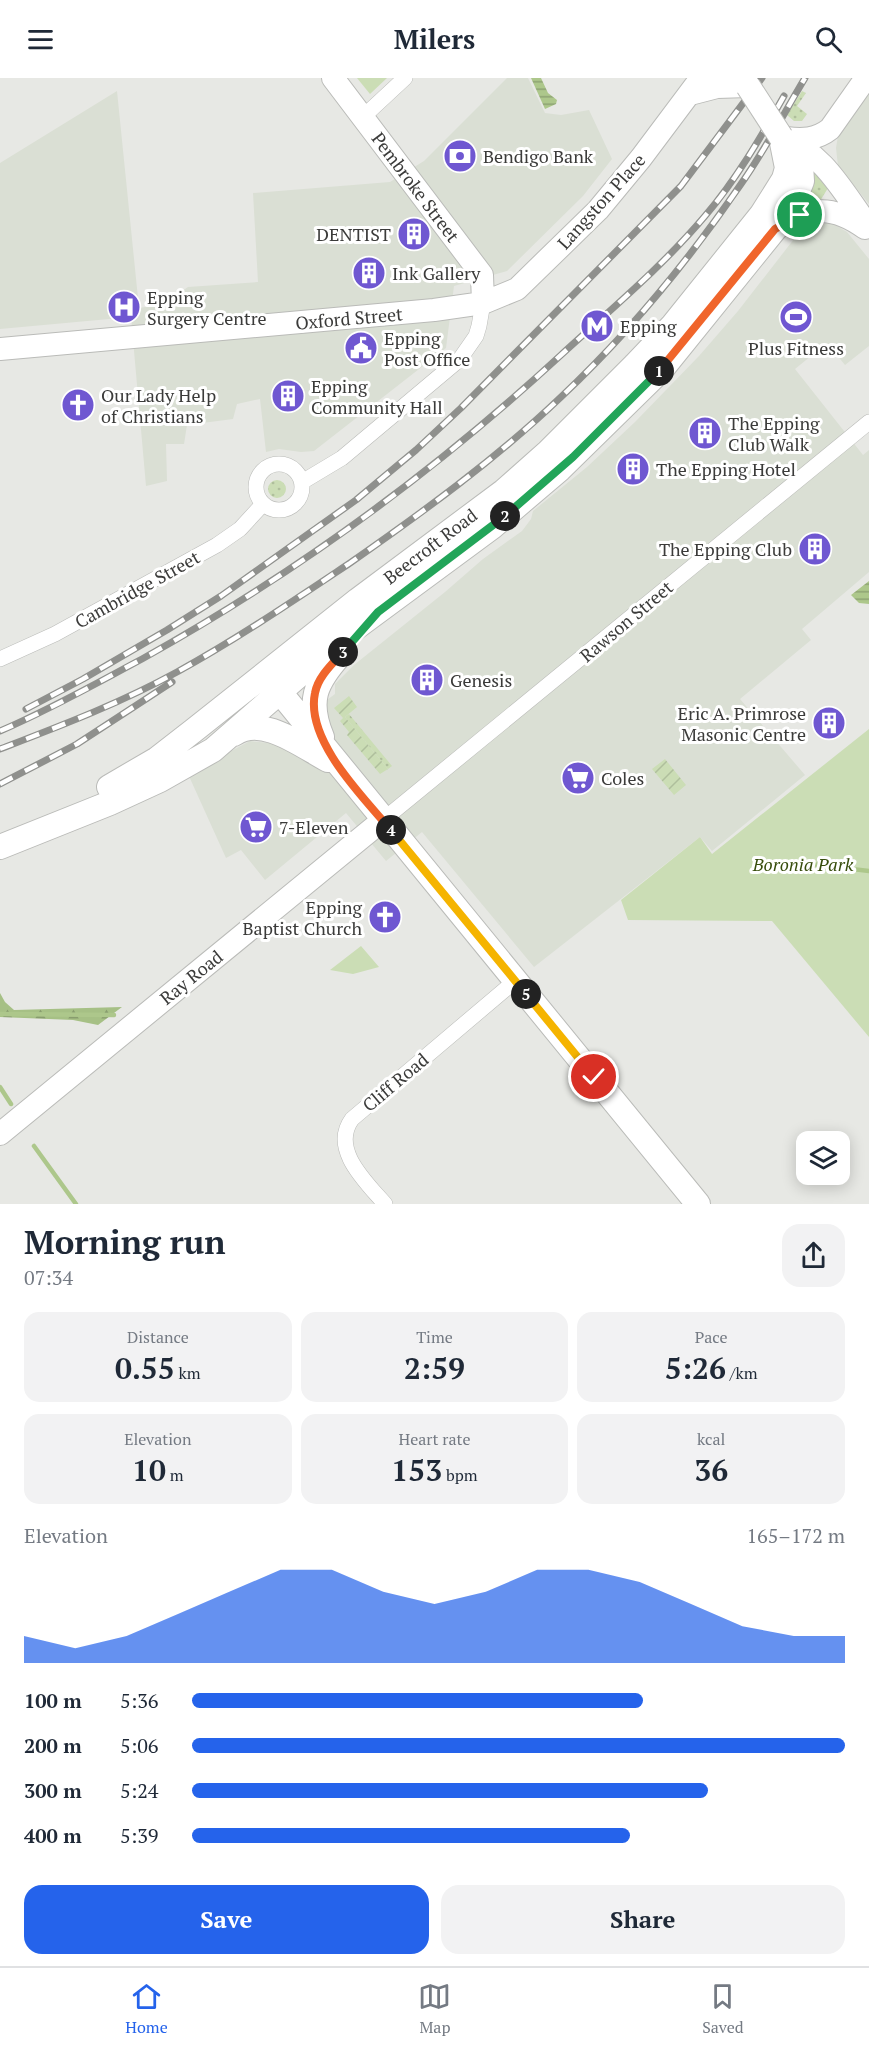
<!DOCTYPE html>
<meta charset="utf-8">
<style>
:root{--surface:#fff;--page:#f2f2f3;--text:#1f2937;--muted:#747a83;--line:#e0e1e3;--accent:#2563eb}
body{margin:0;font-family:"PT Serif",serif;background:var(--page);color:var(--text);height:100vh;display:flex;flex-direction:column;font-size:22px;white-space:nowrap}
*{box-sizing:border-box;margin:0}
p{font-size:20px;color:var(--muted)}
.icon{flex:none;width:33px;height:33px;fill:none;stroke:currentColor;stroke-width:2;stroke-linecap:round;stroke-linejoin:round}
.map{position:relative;height:1126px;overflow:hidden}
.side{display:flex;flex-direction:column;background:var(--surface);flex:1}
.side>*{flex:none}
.buttons{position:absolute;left:796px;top:1053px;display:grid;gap:12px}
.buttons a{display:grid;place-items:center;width:54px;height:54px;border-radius:12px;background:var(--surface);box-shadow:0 3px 15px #0003;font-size:30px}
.pin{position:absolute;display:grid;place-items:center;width:51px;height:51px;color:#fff;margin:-26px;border:3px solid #fff;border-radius:50%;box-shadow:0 2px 6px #0007}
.km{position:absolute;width:30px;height:30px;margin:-15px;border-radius:50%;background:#222;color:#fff;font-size:16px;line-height:30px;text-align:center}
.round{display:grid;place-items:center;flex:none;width:63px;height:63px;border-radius:18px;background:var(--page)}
.head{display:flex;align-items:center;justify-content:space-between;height:102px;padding:0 24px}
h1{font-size:33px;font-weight:800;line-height:45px}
.stats{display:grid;grid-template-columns:repeat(3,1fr);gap:9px;height:102px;padding:6px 24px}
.stats div{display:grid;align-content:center;border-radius:15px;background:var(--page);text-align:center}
.stats b{font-size:30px;font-weight:800}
.stats small{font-size:16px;font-weight:400}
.stats p{font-size:16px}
.chart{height:168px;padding:12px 24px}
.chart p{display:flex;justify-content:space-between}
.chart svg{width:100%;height:108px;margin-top:6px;fill:var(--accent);opacity:.7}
.action{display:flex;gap:12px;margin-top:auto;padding:12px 24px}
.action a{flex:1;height:69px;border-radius:18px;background:var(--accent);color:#fff;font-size:24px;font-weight:800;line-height:69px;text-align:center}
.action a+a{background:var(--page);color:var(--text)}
ul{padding:0 24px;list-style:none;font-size:20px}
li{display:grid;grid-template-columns:96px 72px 1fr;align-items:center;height:45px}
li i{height:15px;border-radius:8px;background:var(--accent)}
header{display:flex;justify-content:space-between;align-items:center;height:78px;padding:0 24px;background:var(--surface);font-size:27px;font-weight:800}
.dock{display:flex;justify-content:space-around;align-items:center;height:84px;border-top:2px solid var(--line);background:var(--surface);font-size:16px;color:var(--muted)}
.dock a{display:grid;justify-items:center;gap:3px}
.dock .selected{color:var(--accent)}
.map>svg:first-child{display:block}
.built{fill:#dadfd4}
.grass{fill:url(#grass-dots)}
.forest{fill:url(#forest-firs)}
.park{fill:#cbddb5}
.garden{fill:url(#garden-furrows)}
.water{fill:url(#water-rules)}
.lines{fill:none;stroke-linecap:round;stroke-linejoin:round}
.stream{stroke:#adc78b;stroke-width:4.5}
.street-casing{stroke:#babbb8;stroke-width:16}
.secondary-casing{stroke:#babbb8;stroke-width:24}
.primary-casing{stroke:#babbb8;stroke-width:26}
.street{stroke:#fff;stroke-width:15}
.secondary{stroke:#fff;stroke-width:22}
.primary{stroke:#fff;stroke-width:24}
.rail-casing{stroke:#8f908d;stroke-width:7}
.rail{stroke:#fff;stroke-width:4.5;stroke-dasharray:14;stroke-linecap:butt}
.primary-bridge-casing{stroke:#babbb8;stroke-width:26;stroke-linecap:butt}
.primary-bridge{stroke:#fff;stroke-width:24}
.split-1-casing{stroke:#fff;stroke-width:12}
.split-2-casing{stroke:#fff;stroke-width:12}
.split-3-casing{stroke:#fff;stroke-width:12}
.split-4-casing{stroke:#fff;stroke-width:12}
.split-5-casing{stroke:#fff;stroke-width:12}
.split-6-casing{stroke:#fff;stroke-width:12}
.split-1{stroke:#f0652b;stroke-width:8}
.split-2{stroke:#22a559;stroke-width:8}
.split-3{stroke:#22a559;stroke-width:8}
.split-4{stroke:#f0652b;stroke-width:8}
.split-5{stroke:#f5b400;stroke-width:8}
.split-6{stroke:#f5b400;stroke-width:8}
.labels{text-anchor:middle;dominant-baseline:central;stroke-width:6;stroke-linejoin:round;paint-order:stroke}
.poi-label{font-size:18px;fill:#3b3b3a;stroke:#fff;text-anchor:start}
.street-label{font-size:18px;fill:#3b3b3a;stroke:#fff}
.park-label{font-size:18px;font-style:italic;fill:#374d0c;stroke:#fff}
</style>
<header><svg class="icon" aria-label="menu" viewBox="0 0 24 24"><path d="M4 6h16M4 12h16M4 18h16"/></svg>Milers<svg class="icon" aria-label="search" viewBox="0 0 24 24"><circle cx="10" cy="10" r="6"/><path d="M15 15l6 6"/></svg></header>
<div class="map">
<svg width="869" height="1126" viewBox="0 0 869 1126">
<defs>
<pattern id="grass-dots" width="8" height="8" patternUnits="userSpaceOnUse" patternTransform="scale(1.5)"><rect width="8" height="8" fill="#cbddb5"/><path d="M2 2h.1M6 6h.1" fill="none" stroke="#afbf9c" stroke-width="1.8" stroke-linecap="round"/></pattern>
<pattern id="forest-firs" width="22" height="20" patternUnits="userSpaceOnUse" patternTransform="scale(1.5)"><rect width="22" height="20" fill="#a6c085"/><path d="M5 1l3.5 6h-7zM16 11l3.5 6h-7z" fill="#889d6e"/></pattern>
<pattern id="garden-furrows" width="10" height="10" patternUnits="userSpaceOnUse" patternTransform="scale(1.5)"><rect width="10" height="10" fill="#cbddb5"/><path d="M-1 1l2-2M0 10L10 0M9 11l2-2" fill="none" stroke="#afbf9c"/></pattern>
<pattern id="water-rules" width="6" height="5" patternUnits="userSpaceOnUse" patternTransform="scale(1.5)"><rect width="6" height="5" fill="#adc78b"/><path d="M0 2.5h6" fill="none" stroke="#8ea373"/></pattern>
</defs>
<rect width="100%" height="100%" fill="#e7e8e4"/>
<path class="built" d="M507,0H528L545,35L561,37L589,32L612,81L583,118L507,193L454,208L446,270L314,373L301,374L279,371L266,374L260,321L237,326L233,341L187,347L184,366H166L167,403L146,408L131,239L0,251V85L117,13L139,230L163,226L188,209L258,204L253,115L390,104L424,83Z
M869,14V126L838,88L836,70L838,58Z
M832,145L847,154L869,181V268L845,287L827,265L795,291L863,377L869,372V494L802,551L811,562L740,621L805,697L712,773L700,759L534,889L422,754L386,783L346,735L265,802L241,772L226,780L188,696L250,663L269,665L335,616V606L354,587L445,514L483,481L522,453L531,441L533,433L587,389L635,344L699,278L738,233L801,152L808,147Z"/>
<path class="grass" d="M802,13L806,15L797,28L807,36L802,43H794L787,37Z
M810,82L828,110L820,123L804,129Z
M268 411a9 9 0 1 1 18 0a9 9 0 1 1-18 0Z
M349,636L392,688L388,691L345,639Z"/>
<path class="forest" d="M0,915L5,924L14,932L122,929L98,947L73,942L0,939Z"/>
<path class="park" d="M357,0H387L370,16Z
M869,651V959L772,843L628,842L621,822L700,759L712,776Z
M361,868L379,889L353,896L330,892Z"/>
<path class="garden" d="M349,618L357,629L345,639L388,691L380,696L347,657L349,654L340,643L343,640L334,630Z
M665,681L686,707L674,717L652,691Z"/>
<path class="water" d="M531,0H541L548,15L557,22L556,26L545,31Z
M869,503V526L859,525L851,517Z"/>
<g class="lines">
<path class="stream" d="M811,786L869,793
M0,936L114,937
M0,1009L11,1026
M34,1068L76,1126"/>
<g class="street-casing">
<path id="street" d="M363,39L405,0
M256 409a23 23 0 1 1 46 0a23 23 0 1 1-46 0Z
M302,404L342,380L460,281L476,258L479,248L483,225
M0,581L55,556L217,467L240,451L263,426
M383,742L869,344
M385,1126C366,1104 330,1071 352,1041L515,903"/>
</g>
<g class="secondary-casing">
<path id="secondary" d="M333,0L482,197L483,225
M690,16L717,9L748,8
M781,59C824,75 843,114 869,149
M786,60C802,62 816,62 830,51L866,0
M775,151C810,130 830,125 865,150
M0,271L434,232L483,225L517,211L598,132L641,80L701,0
M0,1056L383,742"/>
</g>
<g class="primary-casing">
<path id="primary" d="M270,602L698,1126
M234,656C262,636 303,669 328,682
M322,659C307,623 315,605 340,577
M109,709L157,681L193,653L358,522L504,413L548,374L635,287L673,247L762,136L784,101L787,90L782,65
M0,769L110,725L160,702L213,672L343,559L492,449L560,391L662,291L775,151L794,123L802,103L801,87L794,74L781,59"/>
</g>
<use href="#street" class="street"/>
<use href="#secondary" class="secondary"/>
<use href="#primary" class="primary"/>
<g class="rail-casing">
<path id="rail" d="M26,631L83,601L167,552L221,518L356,422L416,372L461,330L681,108L762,0
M0,653C49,632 95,606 142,581C295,496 432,396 561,277C610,232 662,189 705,138C736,102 761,59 784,18
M0,671C60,648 121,625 177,594C237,561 293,523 350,485C423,434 496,381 561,319C628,256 689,182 741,106C765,72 784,35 805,0
M0,706L77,666L172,604"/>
</g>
<use href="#rail" class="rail"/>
<g class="primary-bridge-casing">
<path id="primary-bridge" d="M748,8L781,59"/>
</g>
<use href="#primary-bridge" class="primary-bridge"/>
</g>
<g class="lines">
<g class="split-1-casing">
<path id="split-1" d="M659,293L775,151L800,137"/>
</g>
<g class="split-2-casing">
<path id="split-2" d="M505,438L573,379L659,293"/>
</g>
<g class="split-3-casing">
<path id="split-3" d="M343,574L378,534L505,438"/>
</g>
<g class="split-4-casing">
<path id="split-4" d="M343,574C332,586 318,599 315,615C305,662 363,719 391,752"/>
</g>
<g class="split-5-casing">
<path id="split-5" d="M391,752L526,916"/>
</g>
<g class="split-6-casing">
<path id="split-6" d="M526,916L594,999"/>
</g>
<use href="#split-1" class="split-1"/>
<use href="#split-2" class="split-2"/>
<use href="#split-3" class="split-3"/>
<use href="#split-4" class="split-4"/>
<use href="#split-5" class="split-5"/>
<use href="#split-6" class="split-6"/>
</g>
<defs>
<g id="bank-disc" transform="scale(1.725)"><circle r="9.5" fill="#6f57d1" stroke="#fff"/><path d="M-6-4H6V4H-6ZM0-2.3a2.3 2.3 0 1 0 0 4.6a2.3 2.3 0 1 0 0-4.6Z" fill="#fff"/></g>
<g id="building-disc" transform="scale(1.725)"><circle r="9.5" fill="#6f57d1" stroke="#fff"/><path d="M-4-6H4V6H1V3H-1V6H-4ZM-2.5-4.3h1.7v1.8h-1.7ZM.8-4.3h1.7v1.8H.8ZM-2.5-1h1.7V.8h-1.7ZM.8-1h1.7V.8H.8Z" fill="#fff"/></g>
<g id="hospital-disc" transform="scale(1.725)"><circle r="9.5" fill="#6f57d1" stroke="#fff"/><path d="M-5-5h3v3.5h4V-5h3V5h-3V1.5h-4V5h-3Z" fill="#fff"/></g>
<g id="stadium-disc" transform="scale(1.725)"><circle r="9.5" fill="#6f57d1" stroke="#fff"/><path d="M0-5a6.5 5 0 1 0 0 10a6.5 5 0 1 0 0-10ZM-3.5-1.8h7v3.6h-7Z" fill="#fff"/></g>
<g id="metro-disc" transform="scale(1.725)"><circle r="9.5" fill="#6f57d1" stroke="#fff"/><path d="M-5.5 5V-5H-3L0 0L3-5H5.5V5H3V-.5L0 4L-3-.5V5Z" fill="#fff"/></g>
<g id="civic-disc" transform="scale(1.725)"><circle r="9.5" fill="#6f57d1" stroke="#fff"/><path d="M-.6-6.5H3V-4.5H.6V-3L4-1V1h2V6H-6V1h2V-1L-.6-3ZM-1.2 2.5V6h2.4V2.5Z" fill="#fff"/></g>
<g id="church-disc" transform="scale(1.725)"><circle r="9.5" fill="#6f57d1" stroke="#fff"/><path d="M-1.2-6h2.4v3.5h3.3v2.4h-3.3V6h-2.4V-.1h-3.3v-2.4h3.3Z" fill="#fff"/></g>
<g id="supermarket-disc" transform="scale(1.725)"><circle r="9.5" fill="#6f57d1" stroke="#fff"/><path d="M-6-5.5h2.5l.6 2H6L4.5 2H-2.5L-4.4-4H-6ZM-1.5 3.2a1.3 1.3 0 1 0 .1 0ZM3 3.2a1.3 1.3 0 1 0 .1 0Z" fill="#fff"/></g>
</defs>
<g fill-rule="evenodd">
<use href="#bank-disc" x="460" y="78"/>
<use href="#building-disc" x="414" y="156"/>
<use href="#building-disc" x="369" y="195"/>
<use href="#hospital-disc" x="124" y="229"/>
<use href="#stadium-disc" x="796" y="239"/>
<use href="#metro-disc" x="597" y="248"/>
<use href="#civic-disc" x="361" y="270"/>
<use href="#building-disc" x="288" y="318"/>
<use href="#church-disc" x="78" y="327"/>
<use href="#building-disc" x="705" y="355"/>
<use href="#building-disc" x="633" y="391"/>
<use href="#building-disc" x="815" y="471"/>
<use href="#building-disc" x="427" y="602"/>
<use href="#building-disc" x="829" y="645"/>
<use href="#supermarket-disc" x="578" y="700"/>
<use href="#supermarket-disc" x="256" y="749"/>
<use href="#church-disc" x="385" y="839"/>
</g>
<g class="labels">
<g class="poi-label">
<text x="483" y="78">Bendigo Bank</text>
<text x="391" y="156" text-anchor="end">DENTIST</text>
<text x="392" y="195">Ink Gallery</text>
<text x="147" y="219">Epping<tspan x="147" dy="21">Surgery Centre</tspan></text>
<text x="620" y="248">Epping</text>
<text x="384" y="260">Epping<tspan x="384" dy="21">Post Office</tspan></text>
<text x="796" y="270" text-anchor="middle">Plus Fitness</text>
<text x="311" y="308">Epping<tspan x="311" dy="21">Community Hall</tspan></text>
<text x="101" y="317">Our Lady Help<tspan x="101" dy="21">of Christians</tspan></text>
<text x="728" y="345">The Epping<tspan x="728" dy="21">Club Walk</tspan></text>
<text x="656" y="391">The Epping Hotel</text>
<text x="792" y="471" text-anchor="end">The Epping Club</text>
<text x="450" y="602">Genesis</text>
<text x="806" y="635" text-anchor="end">Eric A. Primrose<tspan x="806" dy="21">Masonic Centre</tspan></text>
<text x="601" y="700">Coles</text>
<text x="279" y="749">7-Eleven</text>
<text x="362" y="829" text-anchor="end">Epping<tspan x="362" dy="21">Baptist Church</tspan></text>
</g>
<g class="street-label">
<text transform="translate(416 109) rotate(53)">Pembroke Street</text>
<text transform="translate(601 123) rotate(-48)">Langston Place</text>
<text transform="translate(349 240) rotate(-5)">Oxford Street</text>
<text transform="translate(430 468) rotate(-37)">Beecroft Road</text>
<text transform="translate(137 511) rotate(-29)">Cambridge Street</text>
<text transform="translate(626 543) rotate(-40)">Rawson Street</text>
<text transform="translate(191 899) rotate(-39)">Ray Road</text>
<text transform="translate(395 1004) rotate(-40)">Cliff Road</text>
</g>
<g class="park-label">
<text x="803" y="786">Boronia Park</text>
</g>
</g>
</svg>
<div class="buttons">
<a><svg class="icon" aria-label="layers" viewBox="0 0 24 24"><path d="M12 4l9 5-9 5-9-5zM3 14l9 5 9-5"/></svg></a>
</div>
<div class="pin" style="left:800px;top:137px;background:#1e9e55"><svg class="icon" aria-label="arrive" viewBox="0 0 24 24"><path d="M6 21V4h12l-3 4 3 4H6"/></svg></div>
<div class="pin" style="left:594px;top:999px;background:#d93025"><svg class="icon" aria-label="check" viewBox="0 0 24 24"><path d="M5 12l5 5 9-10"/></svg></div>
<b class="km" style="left:659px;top:293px">1</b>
<b class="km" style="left:505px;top:438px">2</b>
<b class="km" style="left:343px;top:574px">3</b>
<b class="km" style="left:391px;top:752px">4</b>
<b class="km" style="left:526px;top:916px">5</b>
</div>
<section class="side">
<div class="head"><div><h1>Morning run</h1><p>07:34</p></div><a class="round"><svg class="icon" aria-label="share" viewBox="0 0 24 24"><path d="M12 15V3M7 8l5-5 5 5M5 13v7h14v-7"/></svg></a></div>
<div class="stats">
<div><p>Distance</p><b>0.55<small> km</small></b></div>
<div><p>Time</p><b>2:59</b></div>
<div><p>Pace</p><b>5:26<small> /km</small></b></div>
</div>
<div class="stats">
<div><p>Elevation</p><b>10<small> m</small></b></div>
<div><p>Heart rate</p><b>153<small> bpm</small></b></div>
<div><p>kcal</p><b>36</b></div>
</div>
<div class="chart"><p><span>Elevation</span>165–172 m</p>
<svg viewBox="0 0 160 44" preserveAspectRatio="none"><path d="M0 44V33L10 38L20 33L30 24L40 15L50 6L60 6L70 15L80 20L90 15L100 6L110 6L120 11L130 20L140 29L150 33L160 33V44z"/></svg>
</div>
<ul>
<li><b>100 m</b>5:36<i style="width:69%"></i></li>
<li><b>200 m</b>5:06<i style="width:100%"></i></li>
<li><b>300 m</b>5:24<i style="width:79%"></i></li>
<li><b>400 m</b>5:39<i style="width:67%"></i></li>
</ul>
<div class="action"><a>Save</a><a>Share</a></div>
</section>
<nav class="dock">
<a class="selected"><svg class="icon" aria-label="home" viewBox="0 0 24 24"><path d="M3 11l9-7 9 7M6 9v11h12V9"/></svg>Home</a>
<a><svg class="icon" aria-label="map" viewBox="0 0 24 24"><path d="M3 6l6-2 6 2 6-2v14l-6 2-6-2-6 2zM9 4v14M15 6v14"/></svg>Map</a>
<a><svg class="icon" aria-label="saved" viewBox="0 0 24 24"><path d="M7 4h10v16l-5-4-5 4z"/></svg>Saved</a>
</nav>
